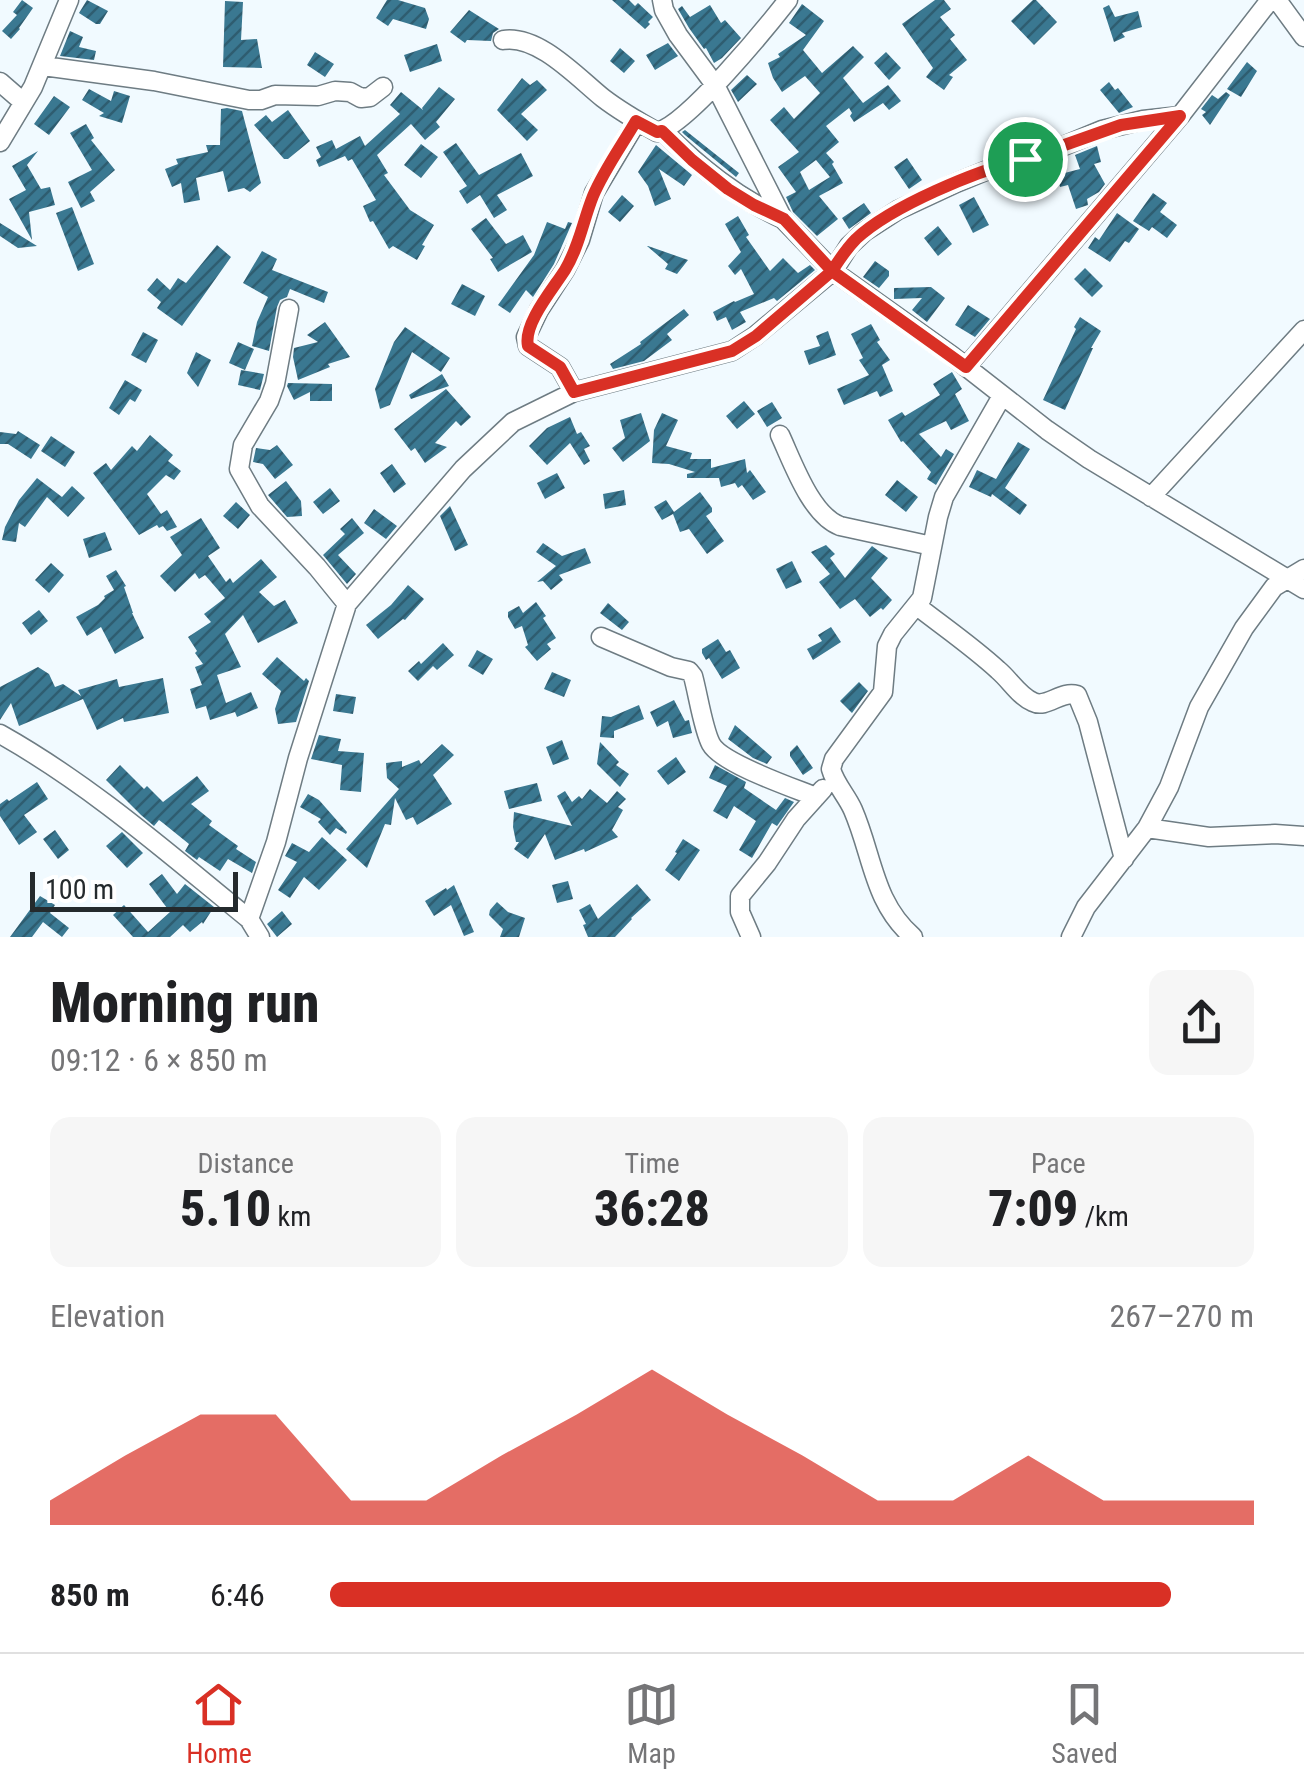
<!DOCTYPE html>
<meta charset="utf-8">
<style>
:root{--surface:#fff;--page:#f6f6f6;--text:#202124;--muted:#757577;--line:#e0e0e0;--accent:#d93025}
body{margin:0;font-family:"Roboto Condensed",sans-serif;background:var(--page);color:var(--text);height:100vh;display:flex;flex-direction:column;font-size:38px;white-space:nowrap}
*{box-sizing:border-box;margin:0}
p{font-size:32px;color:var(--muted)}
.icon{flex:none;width:55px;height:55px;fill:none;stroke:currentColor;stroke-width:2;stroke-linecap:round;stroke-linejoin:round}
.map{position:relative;height:937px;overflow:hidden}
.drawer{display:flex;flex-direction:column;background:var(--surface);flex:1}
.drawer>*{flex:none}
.scale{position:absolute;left:30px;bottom:25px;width:208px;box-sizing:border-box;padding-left:10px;border:5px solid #242a2d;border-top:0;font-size:28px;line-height:35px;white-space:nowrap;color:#242a2d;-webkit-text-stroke:8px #fff;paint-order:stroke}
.pin{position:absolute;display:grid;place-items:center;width:85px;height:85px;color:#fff;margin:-42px;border:5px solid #fff;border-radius:50%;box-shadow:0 2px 10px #0007}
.round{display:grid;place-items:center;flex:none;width:105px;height:105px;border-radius:20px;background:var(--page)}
.summary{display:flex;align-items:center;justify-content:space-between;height:170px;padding:0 50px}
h1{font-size:55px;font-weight:800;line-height:75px}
.stats{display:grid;grid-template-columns:repeat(3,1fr);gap:15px;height:170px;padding:10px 50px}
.stats div{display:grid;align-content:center;border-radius:20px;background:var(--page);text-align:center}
.stats b{font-size:50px;font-weight:800}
.stats small{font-size:28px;font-weight:400}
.stats p{font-size:28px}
.chart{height:280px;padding:20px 50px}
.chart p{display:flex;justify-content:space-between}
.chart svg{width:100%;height:180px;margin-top:10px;fill:var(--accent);opacity:.7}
ul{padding:0 50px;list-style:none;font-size:32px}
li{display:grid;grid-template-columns:160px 120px 1fr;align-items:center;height:75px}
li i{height:25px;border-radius:12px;background:var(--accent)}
.dock{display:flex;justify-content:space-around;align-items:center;height:140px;border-top:2px solid var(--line);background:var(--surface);font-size:28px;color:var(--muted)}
.dock a{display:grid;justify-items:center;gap:5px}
.dock .selected{color:var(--accent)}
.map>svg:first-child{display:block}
.building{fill:url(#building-hatch);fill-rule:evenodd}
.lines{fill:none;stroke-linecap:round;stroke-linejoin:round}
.minor-casing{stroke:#6e7c83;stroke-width:21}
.minor{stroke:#fff;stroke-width:18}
.route-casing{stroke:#fff;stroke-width:20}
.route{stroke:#d93025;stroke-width:12}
</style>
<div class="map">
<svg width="1304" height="937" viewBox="0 0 1304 937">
<defs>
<pattern id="building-hatch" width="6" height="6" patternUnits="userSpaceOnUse" patternTransform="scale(2.5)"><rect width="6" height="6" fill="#3a7891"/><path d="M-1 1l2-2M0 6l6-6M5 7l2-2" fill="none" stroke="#2e5d70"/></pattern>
</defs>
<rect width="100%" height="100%" fill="#f1faff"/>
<path class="building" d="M22,0L33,8L19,28L20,29L11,39L2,31L17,15L13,12Z
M87,0L108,11L100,24H96L79,13Z
M387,0H398L425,8L429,19L426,29L393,19L388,26L376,18Z
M612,0H629L635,6L638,3L653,17L648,22L650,24L645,29Z
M935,0H944L951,9L940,17L955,35L950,39L967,60L949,75L953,77L944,90L926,77L933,68L902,24Z
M1033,0H1036L1057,22L1034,45L1011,21Z
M225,1L243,2L241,40L257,39L262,68L223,67Z
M802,4L824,21L803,50L822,73L853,46L864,57L843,78L863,103L888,85L901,101L889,110L883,103L854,122L850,116L852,113L849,108L826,126L839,142L826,153L834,162L832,164L843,183L819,196L838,219L817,236L793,212L786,197L796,192L778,167L799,152L770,120L784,107L794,119L820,93L805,76L782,92L773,78L768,63L780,57L778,54L806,35L789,23ZM816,160L830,177L809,190L800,172Z
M710,5L721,23L725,20L741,38L722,58L714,63L706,48L704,49L689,28L678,9L682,6L690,17Z
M1109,5L1115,17L1138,11L1142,27L1122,33L1125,37L1114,42L1103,8Z
M469,10L499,29L493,33L491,41L467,40L465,43L450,32Z
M70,31L83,37L79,47L96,51L94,60L60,56Z
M668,43L678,56L655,70L646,55Z
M437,44L442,61L410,72L404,55Z
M620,48L635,61L624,73L610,61Z
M315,52L334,64L325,77L307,65Z
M886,52L901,68L889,80L874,63Z
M1247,62L1257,71L1241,97L1227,89Z
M747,75L757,84L738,102L731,90Z
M522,78L530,85L537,80L547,90L521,114L538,130L527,141L497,110Z
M1109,82L1115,90L1118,88L1133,107L1119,113L1100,90Z
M439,87L455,99L436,122L440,127L425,140L411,124L377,155L388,173L384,175L410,210L434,225L422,245L425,246L417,260L393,246L389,249L373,221L370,222L363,206L376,200L352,159L348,161L345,156L319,167L316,160L321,157L316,147L332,140L336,149L360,136L365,146L400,114L390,105L401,92L423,110L422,108Z
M89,89L111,101L114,91L130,96L122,123L99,116L104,113L82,100Z
M1226,92L1230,95L1210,125L1202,115L1206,112L1201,109L1212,95L1218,99Z
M54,96L70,107L49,135L34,124Z
M227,108L242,111L261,183L250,192L244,188L228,192L223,171L196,178L200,200L184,203L181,183L172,187L165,169L178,164L176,159L208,152L206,145H220L221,109Z
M288,110L310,141L288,159H284L254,125L266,115L272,122Z
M86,124L94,138L91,140L115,170L90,192L95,201L81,208L68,182L92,170L70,133Z
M685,130L739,173L736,177L685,135L682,132Z
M456,143L479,175L521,153L533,176L497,195L507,210L494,218L480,195L467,204L459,191L467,186L443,152Z
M421,144L438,157L421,178L404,165Z
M656,145L692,175L684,186L659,169L671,199L655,206L648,186L638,172Z
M1097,146L1101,162L1094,164L1105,184L1099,192L1087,199L1088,205L1076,209L1068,185L1060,187L1057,175L1080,169L1075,155Z
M38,151L27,165L41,189L50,187L55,205L29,212L32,240L9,199L26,190L12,166Z
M907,158L922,180L909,189L894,167Z
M1153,193L1167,203L1160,212L1177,225L1167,238L1152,227L1149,231L1133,221Z
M622,195L634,206L620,222L608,212Z
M974,197L989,225L973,233L959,205Z
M864,203L871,213L849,229L842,218Z
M72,207L94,264L78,271L56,213Z
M1117,213L1139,229L1129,243L1125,241L1110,262L1088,248L1095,237L1099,240Z
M738,216L749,235L746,237L770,271L783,258L798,273L810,265L815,270L777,301L774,298L740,312L746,322L732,330L726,317L717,321L713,312L734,301L735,302L754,294L741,269L735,275L728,266L741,252L725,224Z
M486,218L506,244L523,235L532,252L498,272L490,259L493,258L471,229Z
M547,222L565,229L568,222L572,223L554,264L533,297L526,290L510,313L498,305L534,255Z
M0,223L37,246L18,248L0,236Z
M938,226L952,244L938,256L924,238Z
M217,245L231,257L182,326L157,308L161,302L147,290L157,278L170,290L178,278L186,283Z
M647,246H648L688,260L677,274L665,269L668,264Z
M262,251L277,259L272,270L328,292L324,303L290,289L287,297L280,300L277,307L269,351L252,346L257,322L268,297L243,283Z
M875,261L889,271V276L879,288L863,277Z
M1085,268L1103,286L1092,297L1074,279Z
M462,284L485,296L475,316L451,304Z
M931,287L945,298L927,322L912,310L922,298L894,299V288Z
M968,305L990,319L975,337L955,325Z
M684,309L689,315L667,334L672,340L644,361L613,369L610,364L641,344L640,342Z
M1080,317L1101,331L1091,348H1093L1065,410L1043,400L1076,329L1074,327Z
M325,322L350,357L328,364L330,367L298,380L293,357L294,348L318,342L307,335Z
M871,324L880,340L877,342L890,360L882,365L893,391L880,397L877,391L844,405L837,389L869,375L859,360L863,358L851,334Z
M405,327L450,358L441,372L412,352L390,405L380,409L375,389L394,342Z
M828,331L836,355L809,365L804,351L820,346L816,336Z
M143,332L158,340L146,363L131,355Z
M238,342L254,349L245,370L229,363Z
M196,352L211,360L198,387L187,373Z
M241,370L264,374L260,390L238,385Z
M952,372L962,389L955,394L969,421L951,430L946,421L919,434L941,457L946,449L954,454L936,485L927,479L931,472L903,441L901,442L888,420L902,412L905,416L940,395L933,384Z
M442,374L449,386L411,399L409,395Z
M125,380L142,390L135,402L130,399L119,415L109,408Z
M288,383L332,384V401H310V392L294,400L287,386Z
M446,389L471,417L461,426L456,421L435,443L447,447L425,463L415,448L411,451L394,429Z
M744,401L755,414L737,429L726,416Z
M772,402L782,418L767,427L757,411Z
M641,413L650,441L623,462L612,448L625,438L620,420Z
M662,413L678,420L666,446L692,453L690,459H711V468L745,459L747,473L750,470L766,492L753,500L742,485L738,488L735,483L721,487L719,478H687V474L695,472L669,464L652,463L654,430Z
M570,417L577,434L581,432L590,446L584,449L590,461L584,465L570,443L547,465L529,446L547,428Z
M18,431L40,445L31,459L8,444H0V432L16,434Z
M150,435L173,455L168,461L181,471L174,480L166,475L147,494L161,514L167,510L177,527L167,531L163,526L159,528L157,525L139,535L93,473L106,463L111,470L132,446L137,451Z
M51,436L75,452L65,467L41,451Z
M1018,442L1030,449L1005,488L1027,505L1020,515L992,494L991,497L969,487L977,470L996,479Z
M277,445L293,465L275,479L263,464L253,462L256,448L270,450Z
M392,464L406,484L394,493L380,473Z
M557,473L565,488L545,499L537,483Z
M37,478L62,497L72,486L85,498L68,517L47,497L25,527L19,523L16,542L2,540L5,527L19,500Z
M897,480L918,497L906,512L885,495Z
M286,481L301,501L302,516L287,517L268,495Z
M330,488L340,501L323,514L313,502Z
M624,490L626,505L605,509L603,494Z
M700,492L712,508V512L706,516L724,541L707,554L689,529L680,532L673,514L662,520L654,507L666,500L674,512Z
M236,502L250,515L238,529L223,516Z
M450,506L468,545L455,551L440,516Z
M374,509L397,526L386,539L364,523Z
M201,518L220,548L208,556L226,582L230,578L233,583L261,559L277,577L259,592L274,606L285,600L298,623L258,643L243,615L225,634L241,667L217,675L226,703L251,692L258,708L237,717L235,712L210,720L206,706L196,709L190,689L202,685L195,667L203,664L195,653L197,651L188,637L211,622L204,614L225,598L205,575L199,579L195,573L175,592L160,576L182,555L170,537Z
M352,518L364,533L338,555L356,574L347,584L323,555L345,534L340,529Z
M105,532L112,550L89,558L83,539Z
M543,543L562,556L585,548L591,563L559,575L563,580L551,590L543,581L537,582L556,566L536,552Z
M826,545L835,554L830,558L845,578L872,546L888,558L871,578L892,600L883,610L881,608L870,617L855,599L840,609L819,582L830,574L811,552Z
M792,561L802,582L786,589L776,569Z
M51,563L64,575L49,593L35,580Z
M116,570L126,586L124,587L133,613H132L144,638L115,654L101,627L87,636L76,617L98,605L105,598L104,596L114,590L106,576Z
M408,585L424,599L405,620L403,619L378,639L366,625L391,605Z
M536,602L546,616L543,618L556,638L547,644L551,649L537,661L525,647L528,645L522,626L515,629L508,617V612L519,606L523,613Z
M608,603L629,622L622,630L600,613Z
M39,610L48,621L31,635L22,623Z
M831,627L841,642L813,660L807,649L822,641L818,635Z
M718,639L726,652L730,650L740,668L722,679L709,658L706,660L702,653V649Z
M443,643L454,655L437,670L433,666L418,681L408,671L419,661L421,664Z
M477,650L493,659L483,675L468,666Z
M277,657L304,681L306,678L309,681L296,722L278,724L275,709L281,691L262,674Z
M38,667L49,674L55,687L63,684L81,696L78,690L117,679L119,687L163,678L169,713L124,722L123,718L97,730L83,699L19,726L11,703L0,720V687Z
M552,672L571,680L564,697L544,689Z
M859,682L868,691L852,713L840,701Z
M336,694L356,697L353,714L333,711Z
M674,700L685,721L689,720L692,733L673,738L668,721L657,727L650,712Z
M639,705L644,719L614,731V738L600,737L602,716L611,717Z
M735,725L772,757L767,764L753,758L728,739Z
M319,735L341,739L338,751L364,753L361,792L340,790L342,765L311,759Z
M562,740L569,759L553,765L546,747Z
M600,742L619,762L616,765L629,774L620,787L597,764Z
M442,744L454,755L433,775L452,804L417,825L413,817L406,820L395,798L391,825L385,824L367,868L346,849L399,789L387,778L386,763L402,761V767L419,760L421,764Z
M797,745L813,768L803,775L790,756V752Z
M676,757L686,772L668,785L657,771Z
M120,765L144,789L147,786L163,802L197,776L209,791L191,804L212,821L209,825L238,846L236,849L256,862L252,873L228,859L220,871L199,857L197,860L185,851L189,844L163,823L159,820L154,826L141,815L106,780Z
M715,765L746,782L744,788L776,810L785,798L794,802L777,826L772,823L752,858L739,850L756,821L734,806L727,819L713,811L727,786L709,778Z
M37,782L48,799L24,815L37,832L19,845L0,816V804L7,799L9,801Z
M537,783L542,801L509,809L504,791Z
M590,789L607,803L617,791L626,799L618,807L623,810L612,830L618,837L585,852L584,849L555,860L545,834L528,859L514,849L519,842H516L513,827L514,812L572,826L557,796L565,791L572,802L579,796L582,799Z
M308,794L319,800L347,832L346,834L336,828L330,835L318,822L321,819L300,807Z
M55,830L69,850L58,859L43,839Z
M122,832L143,853L127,868L106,846Z
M322,837L347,860L319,890L304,877L290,898L278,890L297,862L285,856L292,843L309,852Z
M683,839L700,850L679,881L665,870L677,853L675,852Z
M162,874L177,894L185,884L214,907L203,924L202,922L190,932L183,925L170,937H133L113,915L124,905L148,932L170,912L149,884Z
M568,881L573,899L557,903L552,885Z
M637,884L651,900L631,918L632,919L615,937H588L583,925L586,924L579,910L590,904L598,919Z
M454,885L474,932L464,936L451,905L434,916L425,901L446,888L447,890Z
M40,896L55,905L50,913L69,928L62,937L43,922L32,937H10Z
M497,902L508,912L525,918L519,937H500L503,929L489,915L490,910Z
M282,911L292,924L277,937L267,924Z"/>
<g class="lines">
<g class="minor-casing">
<path id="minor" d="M662,0L664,10L678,35L715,85L783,219L833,271L951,355L1047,430L1089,459L1304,589
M1277,0L1304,37
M503,40C538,34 578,78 603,98C620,111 639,122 657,132C687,125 766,28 788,0
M43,66L154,81L249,100H261L275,95L318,96L335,91L350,92L361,98L370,97L383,87
M0,82L23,102
M663,131C699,167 736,197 783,219
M0,142L33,87L69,0
M289,309L275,384L269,401L243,445L239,469L260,506L317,567L347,604
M966,367L1180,116L1270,0
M574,392L560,367L528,346L526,337L539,310L565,270L580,240L594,193L637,121
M780,435C793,463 811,515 840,526L932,546
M1151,497L1304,330
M917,606C944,627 973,647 998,670C1010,680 1019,696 1033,702C1047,709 1061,690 1077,695L1088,722L1124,859
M601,637L671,667L689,671L693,676C698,694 703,729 711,744C722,764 794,788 816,797
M0,734C91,785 169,854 249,919L260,937
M1147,828L1209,837L1275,834L1304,836
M249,919L276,842L298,758L347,604L463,469L513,422L574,392L732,351L755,336L833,271L849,246L864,232L898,210L956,183L1000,165L1037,157L1102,130L1143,120L1180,116
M751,937L740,912V896L767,863L796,819L823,789
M913,937C873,902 873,856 853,810C847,796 835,784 831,769L834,759L883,692L887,646L893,634L922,598L938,517L944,497L1002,396
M1071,937L1086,907L1147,828L1169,787L1199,707L1244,628L1274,587L1304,569"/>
</g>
<use href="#minor" class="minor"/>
</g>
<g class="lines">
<g class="route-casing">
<path id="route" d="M1025,159C978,170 891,206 856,239C846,249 839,260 832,271L784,219L754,205L728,189L692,160L662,131L657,132L636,121C622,145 604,170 593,196C583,221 579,247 565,270C553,289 523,324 528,346L560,367L574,392L732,351L756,336L832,271L966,367L1180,116L1121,125L1025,159"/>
</g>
<use href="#route" class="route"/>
</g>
</svg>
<div class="scale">100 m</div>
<div class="pin" style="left:1025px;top:159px;background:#1e9e55"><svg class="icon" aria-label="arrive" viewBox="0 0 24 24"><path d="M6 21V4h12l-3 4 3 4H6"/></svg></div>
</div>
<section class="drawer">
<div class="summary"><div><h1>Morning run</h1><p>09:12 · 6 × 850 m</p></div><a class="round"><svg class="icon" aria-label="share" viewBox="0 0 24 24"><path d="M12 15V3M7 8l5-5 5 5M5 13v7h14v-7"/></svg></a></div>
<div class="stats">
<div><p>Distance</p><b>5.10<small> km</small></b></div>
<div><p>Time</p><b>36:28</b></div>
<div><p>Pace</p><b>7:09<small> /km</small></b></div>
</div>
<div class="chart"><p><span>Elevation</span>267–270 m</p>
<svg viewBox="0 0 160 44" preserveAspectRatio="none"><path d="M0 44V38L10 27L20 17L30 17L40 38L50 38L60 27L70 17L80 6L90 17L100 27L110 38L120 38L130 27L140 38L150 38L160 38V44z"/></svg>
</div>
<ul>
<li><b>850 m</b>6:46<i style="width:91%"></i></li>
</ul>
</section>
<nav class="dock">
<a class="selected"><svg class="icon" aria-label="home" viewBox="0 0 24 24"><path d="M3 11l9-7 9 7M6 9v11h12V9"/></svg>Home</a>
<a><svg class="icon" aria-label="map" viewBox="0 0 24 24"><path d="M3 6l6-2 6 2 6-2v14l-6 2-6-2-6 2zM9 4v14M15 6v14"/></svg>Map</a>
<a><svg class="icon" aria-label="saved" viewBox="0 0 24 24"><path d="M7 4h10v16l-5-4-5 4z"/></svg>Saved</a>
</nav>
